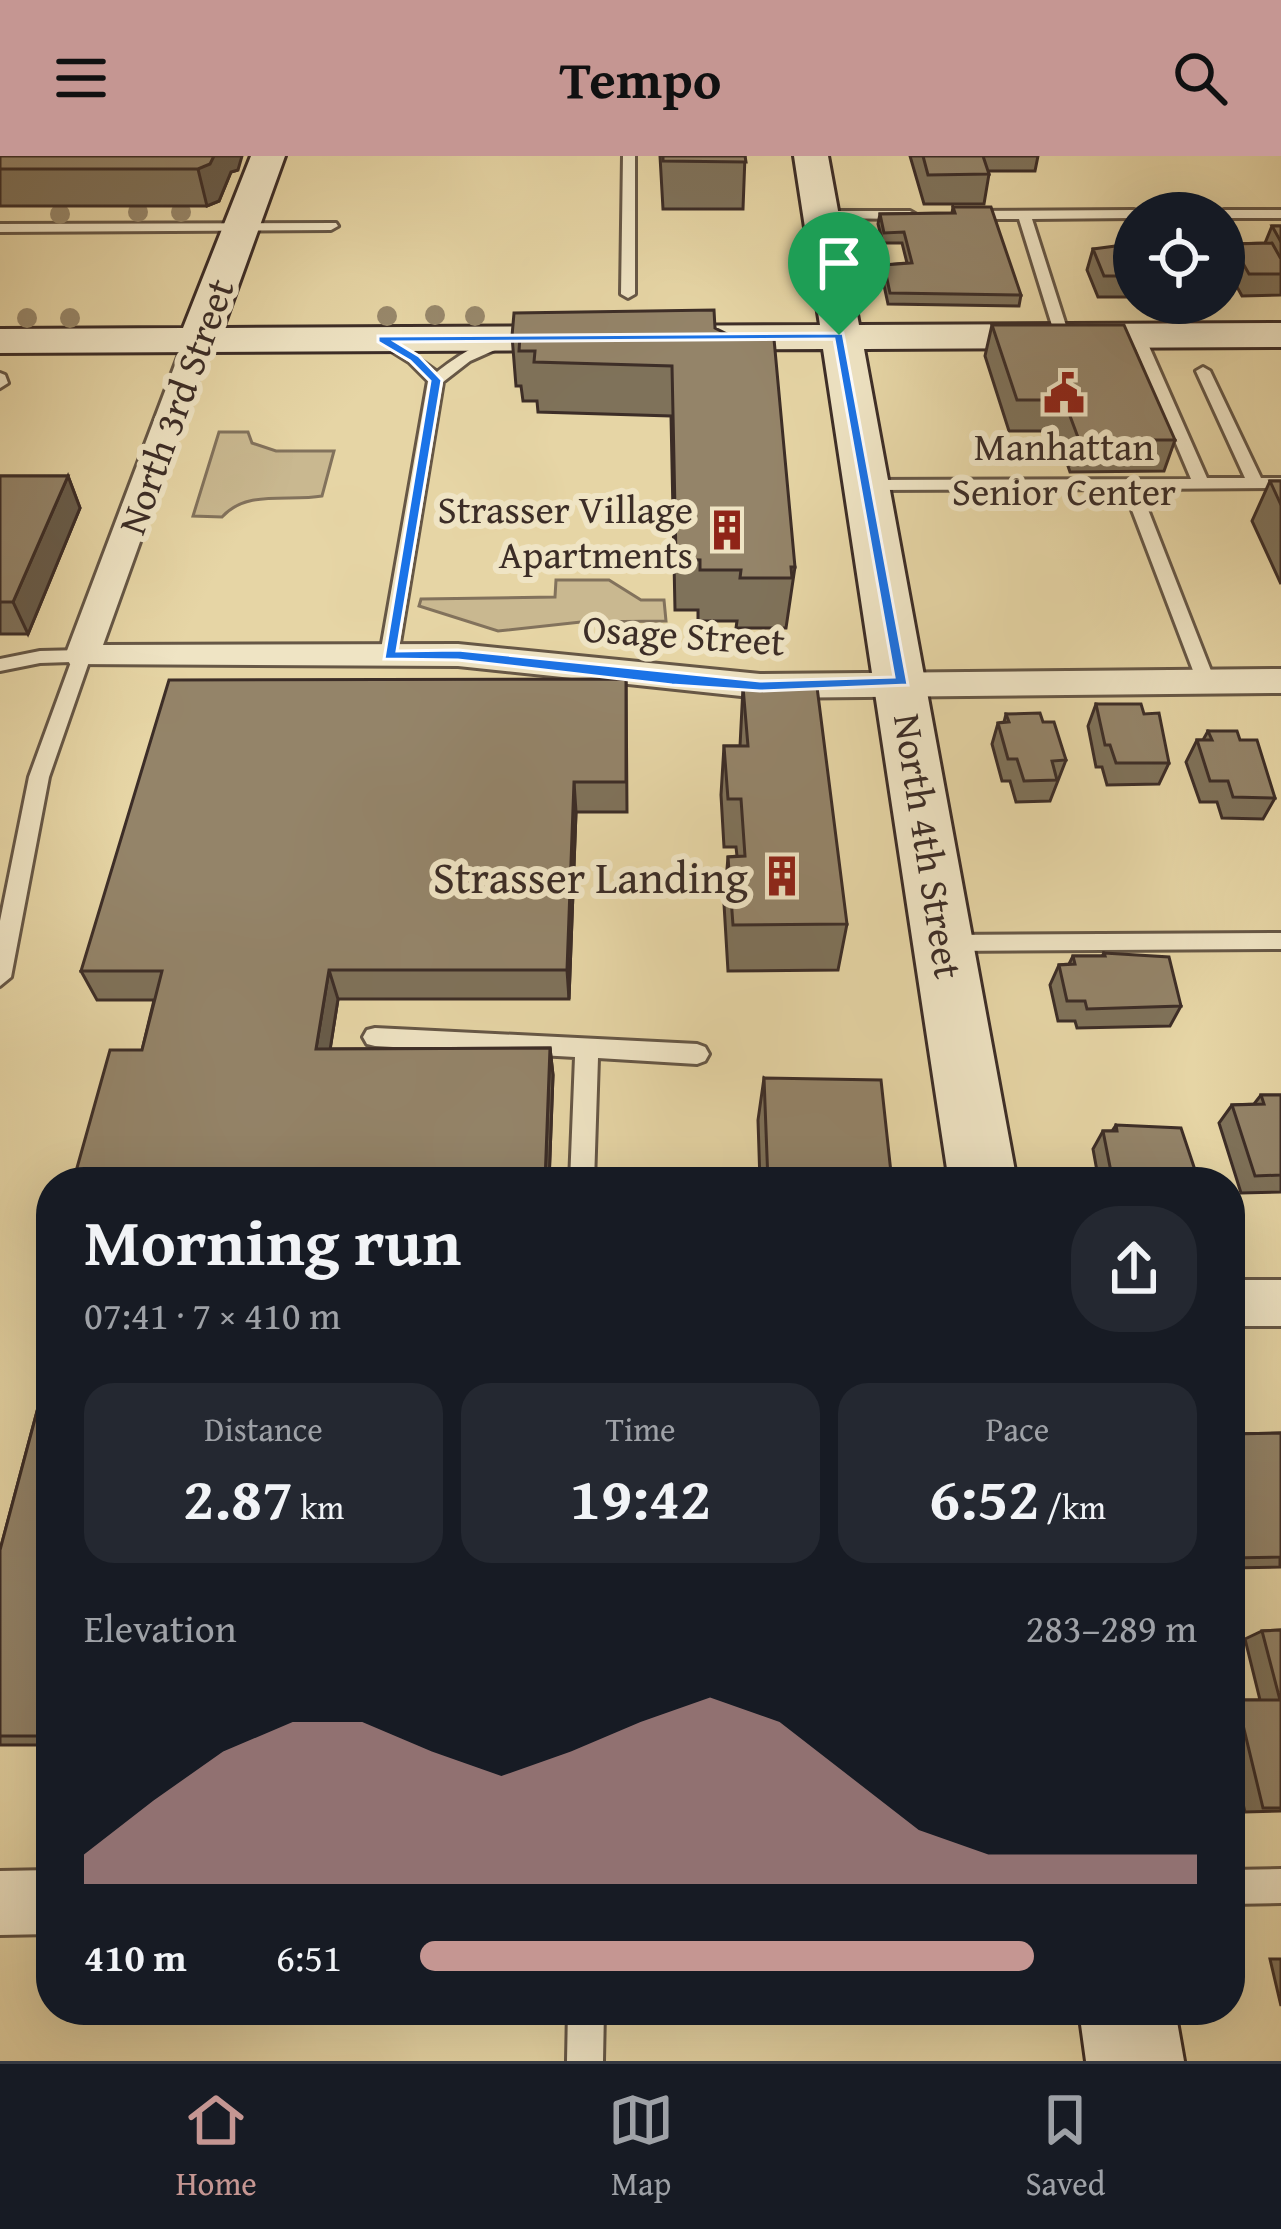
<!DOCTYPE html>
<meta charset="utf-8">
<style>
:root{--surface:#171b24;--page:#242831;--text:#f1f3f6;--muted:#9ea1a6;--line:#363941;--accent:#c59692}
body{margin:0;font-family:"Gentium Book Plus",serif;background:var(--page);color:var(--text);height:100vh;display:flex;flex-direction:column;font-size:45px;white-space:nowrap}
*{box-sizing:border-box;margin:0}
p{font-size:39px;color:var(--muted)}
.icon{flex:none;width:66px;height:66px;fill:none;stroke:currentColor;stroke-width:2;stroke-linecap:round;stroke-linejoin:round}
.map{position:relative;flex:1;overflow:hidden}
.details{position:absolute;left:36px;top:1011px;width:1209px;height:858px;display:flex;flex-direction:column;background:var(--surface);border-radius:48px;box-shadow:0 12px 48px #0002}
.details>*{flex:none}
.tools{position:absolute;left:1113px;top:36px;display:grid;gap:24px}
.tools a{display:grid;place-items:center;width:132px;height:132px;border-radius:50%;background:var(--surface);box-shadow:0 12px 48px #0002;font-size:60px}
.pin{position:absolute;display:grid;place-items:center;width:102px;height:102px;color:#fff;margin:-123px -51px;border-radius:50% 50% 50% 0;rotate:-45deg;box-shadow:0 0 12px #0007}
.pin .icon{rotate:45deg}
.round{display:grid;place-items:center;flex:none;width:126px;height:126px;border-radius:48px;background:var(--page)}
.overview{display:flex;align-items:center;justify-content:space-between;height:204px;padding:0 48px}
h1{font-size:66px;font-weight:600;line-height:90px}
.stats{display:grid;grid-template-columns:repeat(3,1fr);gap:18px;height:204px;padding:12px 48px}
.stats div{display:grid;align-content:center;border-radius:30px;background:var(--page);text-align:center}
.stats b{font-size:60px;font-weight:600}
.stats small{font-size:33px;font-weight:400}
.stats p{font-size:33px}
.chart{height:336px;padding:24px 48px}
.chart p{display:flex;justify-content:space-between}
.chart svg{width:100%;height:216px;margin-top:12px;fill:var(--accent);opacity:.7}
ul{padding:0 48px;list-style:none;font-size:39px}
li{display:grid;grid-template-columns:192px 144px 1fr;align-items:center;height:90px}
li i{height:30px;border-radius:15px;background:var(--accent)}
header{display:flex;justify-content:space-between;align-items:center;height:156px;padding:0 48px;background:var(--accent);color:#111;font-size:54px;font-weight:600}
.dock{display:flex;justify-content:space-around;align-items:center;height:168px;border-top:3px solid var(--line);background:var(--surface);font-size:33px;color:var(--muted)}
.dock a{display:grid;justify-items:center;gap:6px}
.dock .on{color:var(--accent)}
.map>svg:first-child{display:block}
.green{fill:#c9b890;stroke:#82725c;stroke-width:3}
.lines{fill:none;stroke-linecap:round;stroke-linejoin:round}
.lane-casing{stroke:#665746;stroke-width:6}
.street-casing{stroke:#665746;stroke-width:6}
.secondary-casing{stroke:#3c2d27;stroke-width:6}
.lane{fill:#efe4c4;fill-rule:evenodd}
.street{fill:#efe4c4;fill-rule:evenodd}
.secondary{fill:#efe4c4;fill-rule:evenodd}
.tree{fill:#98886b}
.wall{fill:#7f725a;stroke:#3c2d27;stroke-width:3}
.shaded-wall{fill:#685c4a;stroke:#3c2d27;stroke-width:3}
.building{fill:#948469;stroke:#3c2d27;stroke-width:3}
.route{fill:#1a73e8;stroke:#fff;stroke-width:3;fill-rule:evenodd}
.labels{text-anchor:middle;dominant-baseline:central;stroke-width:12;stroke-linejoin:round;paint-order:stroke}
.far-street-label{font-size:39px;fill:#3c2d27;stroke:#efe4c4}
.far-poi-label{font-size:39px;fill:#3c2d27;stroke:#efe4c4}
.poi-label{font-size:45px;fill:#3c2d27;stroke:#efe4c4;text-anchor:end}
</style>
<header><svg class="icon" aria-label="menu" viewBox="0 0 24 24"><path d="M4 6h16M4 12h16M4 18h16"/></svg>Tempo<svg class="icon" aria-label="search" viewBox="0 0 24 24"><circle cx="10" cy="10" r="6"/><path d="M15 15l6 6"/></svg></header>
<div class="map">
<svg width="1281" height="1905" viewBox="0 0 1281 1905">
<rect width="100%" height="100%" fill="#e6d5a5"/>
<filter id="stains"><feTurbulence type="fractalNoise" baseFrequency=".00167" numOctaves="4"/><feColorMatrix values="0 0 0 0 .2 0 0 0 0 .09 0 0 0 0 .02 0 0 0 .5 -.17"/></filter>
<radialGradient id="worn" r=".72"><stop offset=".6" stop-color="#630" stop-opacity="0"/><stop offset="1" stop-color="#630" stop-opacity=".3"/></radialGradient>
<path class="green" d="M219,276H248L252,287L276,295H334L322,340C289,346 247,333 222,361L193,360Z
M556,424H609L641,444H664L666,465L581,466L498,475L419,450L421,443L555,441Z"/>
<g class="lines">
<g class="lane-casing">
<path id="lane" d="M623,0H635V138L628,142L621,138Z
M1134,54L1140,57H1134V62L1032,63L1069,179L1062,183L1055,179L1019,63H962L955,59L962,55Z
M1224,54H1281V62H1224V57H1218Z
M822,55H910L917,59L910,63L817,62V56Z
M336,67L338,70L331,74L0,76V68Z
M1137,175L1144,179L1207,322H1245L1196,215L1203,211L1210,215L1261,322H1281V332L1140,333L1215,525L1206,531L1197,525L1124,333L867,334L859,329L867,324L1191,323L1130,179Z
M377,180H387L437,216C455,202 495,173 517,184L470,205L443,226L398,499L389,505L380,499L428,225L409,206L377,186Z
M0,217L5,219L8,227L0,232Z
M82,494L91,500L49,621L11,821L0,830V765L29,621L71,506L40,507L0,515V503L40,495Z
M1281,777V793L945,795L934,787L945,779Z
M375,872L697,888L705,891L709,898L705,905L697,908L598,902L594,1026H570L575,901L375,890L367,888L363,881L367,874Z
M1281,1713V1747L1230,1748V1714Z
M568,1854H604L603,1905H567Z"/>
</g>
<g class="street-casing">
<path id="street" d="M198,177L212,185L103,489L458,488L760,518L1281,513V537L760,542L458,510L70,508L65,500L184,185Z
M1230,1124H1281V1170H1230Z
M51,1714V1778L0,1779V1715Z"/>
</g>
<g class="secondary-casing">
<path id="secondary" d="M251,0H285L223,172L820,169L794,0H828L859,169L1281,167V191L864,193L1017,1026H949L823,193L0,197V173L183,172Z
M1079,1854H1175L1184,1905H1086Z"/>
</g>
<use href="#lane" class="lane"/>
<use href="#street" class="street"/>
<use href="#secondary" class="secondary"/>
</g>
<g class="tree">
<circle cx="138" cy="56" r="10"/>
<circle cx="181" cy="56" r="10"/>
<circle cx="60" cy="58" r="10"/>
<circle cx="435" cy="159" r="10"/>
<circle cx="387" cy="160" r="10"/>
<circle cx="475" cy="160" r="10"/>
<circle cx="27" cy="162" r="10"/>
<circle cx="70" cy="162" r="10"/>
</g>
<path class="wall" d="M0,0L238,14L231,16L219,45L207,50H0Z
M660,0H745L743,53H663Z
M910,0H1038L1035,15H988L989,18L984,48H924Z
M953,51L1021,139L1019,150L888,148L882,120L884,109L907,107L902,87H883L878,68L880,58L952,57Z
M1272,70H1281V139L1242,140L1225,109L1232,88L1265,87Z
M1093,93L1134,96V141H1098L1087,114Z
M992,169L1175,284L1164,315L1070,316L1056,275H1009L985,200Z
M715,172L795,411L786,472H736L737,465H698V454H675L671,260L538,256L537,245H523L521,230H516L512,180Z
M0,320H68L80,352L28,478H0Z
M1270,325H1281V428L1252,365Z
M626,523L627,656H576L569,843H338L330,893L550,892L553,919L549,1026H73L142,894L154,844H97L81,815Z
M743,531L847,768L838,814L728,815L724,748L728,701L737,700L736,691H724L721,639L724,590H740Z
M1096,548L1144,558L1169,607L1159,628L1107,629L1102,611H1096L1088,570Z
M1006,558L1043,566L1066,604L1050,645L1016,646L1010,625H1002L992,588L998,567L1004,566Z
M1208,575L1240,584L1275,642L1263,663L1222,662L1217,646H1200L1186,606L1197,584H1203Z
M1104,797L1181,850L1170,870L1077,872L1075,865H1058L1050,829L1059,809L1069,808L1073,800H1102Z
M764,922L892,1026H760L758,964Z
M1261,939H1281V1036L1241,1037L1219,967L1232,949L1254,948Z
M1116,969L1199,1026H1099L1093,993L1103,975H1112Z
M51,1203V1589H0V1394Z
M1281,1277L1280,1411L1230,1412V1278Z
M1281,1474V1655L1245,1656L1230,1594V1547L1237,1544H1260L1245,1483L1262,1475Z
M1270,1803H1281V1850Z"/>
<path class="shaded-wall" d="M214,0H242L238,14L231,16L219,45L207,50L198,13Z
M68,320L80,352L28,478L13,446Z
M574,626L576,656L569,843L567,814Z
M329,814L338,843L326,920L316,893Z
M550,892L553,919L549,1026H545Z"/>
<path class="building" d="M0,0H214L210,8L198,13H0Z
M663,0H745L746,6L663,5Z
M923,0H983L989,18L928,19Z
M953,51H991L1021,139L890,137L884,109L912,107L904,76L884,77L880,58L955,57Z
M1142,53H1164L1166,57H1144Z
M1272,70H1281V86Z
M1272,87L1281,103V118H1249L1232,88Z
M1131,88L1134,96V120H1104L1093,93Z
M714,154L715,172L737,183H774L795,411H791L792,422H740L741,414H700V404L676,403L672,210L534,206L535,195H519L520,180H512L514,157Z
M992,169H1124L1175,284H1079L1064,244H1017Z
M0,320H68L13,446H0Z
M1270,325H1281V349Z
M626,523V626H574L567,814H329L316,893L550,892L545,1026H73L110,894H142L162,815H81L169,524Z
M743,531H817L847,768L733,769L728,701L745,700L741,643H728L724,590H748Z
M1096,548H1141L1144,558L1159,557L1169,607H1116L1110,589H1105Z
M1040,557L1043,566H1054L1066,604L1052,605L1057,624L1024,625L1017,603H1008L998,567L1009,566L1006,558Z
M1208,575H1237L1240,584H1257L1275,642L1233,641L1228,625H1210L1197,584H1212Z
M1104,797L1169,801L1181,850L1087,853L1085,845H1067L1059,809L1075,808L1073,800H1105Z
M764,922L881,924L892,1026H768Z
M1261,939H1281V1019L1255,1020L1232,949L1264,948Z
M1116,969L1181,972L1199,1026H1113L1103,975H1117Z
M51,1107V1137H43Z
M51,1203V1580H0V1394Z
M1281,1277V1401L1230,1402V1278Z
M1281,1474V1652H1263L1237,1544H1280L1262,1475Z"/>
<path class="route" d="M843,177L908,529L760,535L672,529L458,504L384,503L430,225L410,205L378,186V180ZM834,183L894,521L760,525L458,494L397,495L442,224L419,200L396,186Z"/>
<defs>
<g id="civic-bare" transform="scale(3.24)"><path d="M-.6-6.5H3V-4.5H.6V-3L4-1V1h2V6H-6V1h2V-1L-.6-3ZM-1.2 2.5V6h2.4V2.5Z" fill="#8f2418" stroke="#efe4c4" stroke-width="2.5" paint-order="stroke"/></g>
<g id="building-bare" transform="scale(3.24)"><path d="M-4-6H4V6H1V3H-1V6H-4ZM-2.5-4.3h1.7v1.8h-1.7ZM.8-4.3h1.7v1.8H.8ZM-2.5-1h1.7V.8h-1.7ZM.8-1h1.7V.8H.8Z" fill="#8f2418" stroke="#efe4c4" stroke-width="2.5" paint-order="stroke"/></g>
</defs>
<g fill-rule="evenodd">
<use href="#civic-bare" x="1064" y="237"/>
<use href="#building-bare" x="727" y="374"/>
<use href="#building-bare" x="782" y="720"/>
</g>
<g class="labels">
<g class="far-street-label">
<text transform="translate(175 250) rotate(-70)">North 3rd Street</text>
<text transform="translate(684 478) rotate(4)">Osage Street</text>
<text transform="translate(929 690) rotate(81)">North 4th Street</text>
</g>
<g class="far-poi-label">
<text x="1064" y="289">Manhattan<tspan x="1064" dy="45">Senior Center</tspan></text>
<text x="693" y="352" text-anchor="end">Strasser Village<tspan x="693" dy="45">Apartments</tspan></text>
</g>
<g class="poi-label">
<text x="748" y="720">Strasser Landing</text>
</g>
</g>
<rect width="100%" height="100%" filter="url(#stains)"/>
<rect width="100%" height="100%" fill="url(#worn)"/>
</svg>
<div class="tools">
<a><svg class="icon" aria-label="locate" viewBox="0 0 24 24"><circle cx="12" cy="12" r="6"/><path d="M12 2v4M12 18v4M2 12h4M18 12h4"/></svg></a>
</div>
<div class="pin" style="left:839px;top:179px;background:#1e9e55"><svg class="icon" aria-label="arrive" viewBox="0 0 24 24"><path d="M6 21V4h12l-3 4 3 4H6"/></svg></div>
<section class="details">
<div class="overview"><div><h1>Morning run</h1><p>07:41 · 7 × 410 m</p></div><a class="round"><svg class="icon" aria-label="share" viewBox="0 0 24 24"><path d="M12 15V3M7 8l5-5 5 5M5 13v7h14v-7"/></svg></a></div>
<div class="stats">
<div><p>Distance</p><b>2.87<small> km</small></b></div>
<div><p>Time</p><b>19:42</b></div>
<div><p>Pace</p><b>6:52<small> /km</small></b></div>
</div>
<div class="chart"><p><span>Elevation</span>283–289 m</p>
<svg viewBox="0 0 160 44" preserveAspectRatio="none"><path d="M0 44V38L10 27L20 17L30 11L40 11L50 17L60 22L70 17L80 11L90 6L100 11L110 22L120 33L130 38L140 38L150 38L160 38V44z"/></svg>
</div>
<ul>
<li><b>410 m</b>6:51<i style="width:79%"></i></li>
</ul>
</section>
</div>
<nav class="dock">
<a class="on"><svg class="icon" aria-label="home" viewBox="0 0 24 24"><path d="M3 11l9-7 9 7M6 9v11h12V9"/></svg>Home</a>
<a><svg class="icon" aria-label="map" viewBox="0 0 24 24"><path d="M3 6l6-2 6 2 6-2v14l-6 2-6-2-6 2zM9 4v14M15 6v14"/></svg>Map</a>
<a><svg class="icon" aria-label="saved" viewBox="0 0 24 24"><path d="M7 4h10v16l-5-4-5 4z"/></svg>Saved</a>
</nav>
